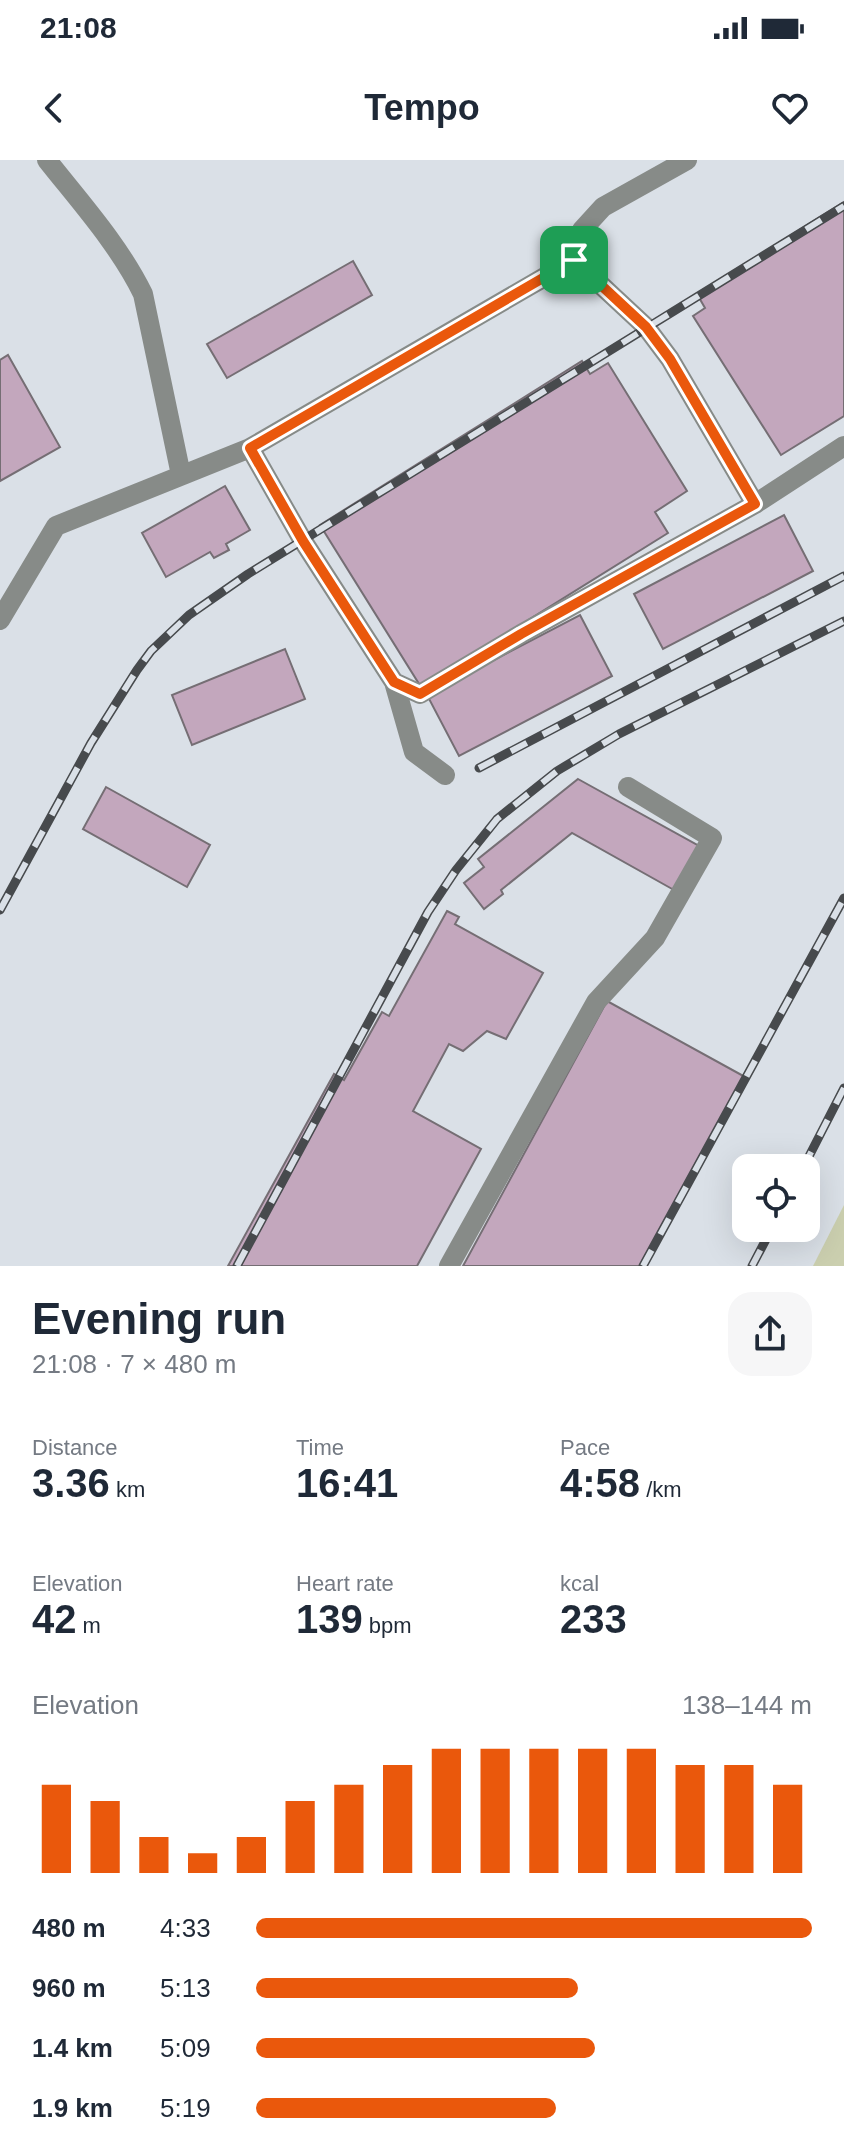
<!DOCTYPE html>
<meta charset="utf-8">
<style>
:root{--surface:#fff;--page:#f6f6f7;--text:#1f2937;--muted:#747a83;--accent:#ea580c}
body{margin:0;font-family:Helvetica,sans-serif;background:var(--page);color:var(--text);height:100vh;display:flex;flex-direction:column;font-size:30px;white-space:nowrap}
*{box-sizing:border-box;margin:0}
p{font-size:26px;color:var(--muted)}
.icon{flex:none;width:44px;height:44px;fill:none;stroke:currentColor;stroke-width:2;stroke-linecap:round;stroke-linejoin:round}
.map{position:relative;height:1106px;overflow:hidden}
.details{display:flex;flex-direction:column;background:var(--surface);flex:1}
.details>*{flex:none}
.buttons{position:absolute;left:732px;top:994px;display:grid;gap:16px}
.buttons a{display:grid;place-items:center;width:88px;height:88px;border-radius:16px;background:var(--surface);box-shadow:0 8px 32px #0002;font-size:40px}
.pin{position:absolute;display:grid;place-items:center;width:68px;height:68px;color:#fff;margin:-34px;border-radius:16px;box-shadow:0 4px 12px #0006}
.round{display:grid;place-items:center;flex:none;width:84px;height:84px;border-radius:24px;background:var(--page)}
.headline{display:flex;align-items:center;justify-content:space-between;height:136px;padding:0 32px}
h1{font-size:44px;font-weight:700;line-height:60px}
.figures{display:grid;grid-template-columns:repeat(3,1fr);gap:12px;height:136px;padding:8px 32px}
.figures div{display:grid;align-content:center}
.figures b{font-size:40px;font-weight:700}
.figures small{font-size:22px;font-weight:400}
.figures p{font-size:22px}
.chart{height:224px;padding:16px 32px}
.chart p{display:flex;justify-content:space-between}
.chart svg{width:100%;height:144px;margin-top:8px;stroke:var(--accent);stroke-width:6}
ul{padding:0 32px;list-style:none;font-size:26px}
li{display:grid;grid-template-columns:128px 96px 1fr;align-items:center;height:60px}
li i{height:20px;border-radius:10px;background:var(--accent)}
.status{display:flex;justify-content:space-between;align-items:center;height:56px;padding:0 40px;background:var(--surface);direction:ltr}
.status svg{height:22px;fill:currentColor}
header{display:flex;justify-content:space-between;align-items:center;height:104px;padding:0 32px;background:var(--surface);font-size:36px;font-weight:700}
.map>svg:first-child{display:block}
.green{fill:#cbcfaf}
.building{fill:#c3a7bd;stroke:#756e74;stroke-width:2}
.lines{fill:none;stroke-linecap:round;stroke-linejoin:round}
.minor{stroke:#878b88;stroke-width:20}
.rail-casing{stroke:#474a4d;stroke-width:9}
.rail{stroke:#dae0e7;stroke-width:6;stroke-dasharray:18;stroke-linecap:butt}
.route-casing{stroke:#fff;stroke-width:16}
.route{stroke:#ea580c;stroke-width:10}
</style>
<div class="status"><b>21:08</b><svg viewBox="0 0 49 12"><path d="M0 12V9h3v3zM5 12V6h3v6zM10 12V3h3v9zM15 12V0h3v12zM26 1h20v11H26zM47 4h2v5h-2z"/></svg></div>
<header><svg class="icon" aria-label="back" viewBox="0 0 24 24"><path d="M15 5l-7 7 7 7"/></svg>Tempo<svg class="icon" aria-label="heart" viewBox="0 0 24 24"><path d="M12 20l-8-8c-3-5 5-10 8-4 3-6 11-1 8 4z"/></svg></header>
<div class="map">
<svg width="844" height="1106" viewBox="0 0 844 1106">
<rect width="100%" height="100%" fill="#dae0e7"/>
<path class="green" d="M844,1045V1106H813Z"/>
<path class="building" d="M844,42V256L781,295L693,156L705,148L697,134Z
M353,101L372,135L227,218L207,184Z
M8,195L60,287L0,321V200Z
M582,201L590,214L608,203L687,331L655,352L668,373L421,527L320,365Z
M225,326L250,370L226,384L229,390L214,398L210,392L166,417L142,373Z
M784,355L813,411L663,489L634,434Z
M580,455L612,516L459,596L427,535Z
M285,489L305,539L192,585L172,535Z
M578,619L699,686L674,730L572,673L501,730L503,734L484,749L464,723L484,707L478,699Z
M106,627L210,685L187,727L83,669Z
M447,751L459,757L455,764L543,813L506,879L487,871L463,891L449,884L413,951L481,989L417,1106H228L334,914L344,920L382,852L389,856Z
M607,841L747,918L645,1106H463Z"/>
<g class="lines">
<path class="minor" d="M47,0C81,43 119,85 143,134L181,315
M574,100L646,167L670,199L755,344
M250,288L574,100L582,70L603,47L687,0
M0,460L56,366L250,288L303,381L394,522L414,592L445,615
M394,522L420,534L521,474L755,344L844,286
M449,1106L596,842L655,778L712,678L628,627"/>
<g class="rail-casing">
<path id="rail" d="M479,608L844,416
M0,750L91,583L137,510L151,491L189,455L248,414L844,46
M803,1008L844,928
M237,1106L428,752L456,710L497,659L557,611L619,574L844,461
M643,1106L844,738
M752,1106L772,1068"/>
</g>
<use href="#rail" class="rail"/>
</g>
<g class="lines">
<g class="route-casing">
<path id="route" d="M574,100L646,167L670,199L755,344L521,474L420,534L394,522L303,381L250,288Z"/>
</g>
<use href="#route" class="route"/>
</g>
</svg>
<div class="buttons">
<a><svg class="icon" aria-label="locate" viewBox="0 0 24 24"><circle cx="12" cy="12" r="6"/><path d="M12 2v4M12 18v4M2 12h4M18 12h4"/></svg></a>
</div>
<div class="pin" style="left:574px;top:100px;background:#1e9e55"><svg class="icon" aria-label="arrive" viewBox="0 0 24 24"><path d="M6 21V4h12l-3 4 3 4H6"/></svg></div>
</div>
<section class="details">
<div class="headline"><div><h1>Evening run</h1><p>21:08 · 7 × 480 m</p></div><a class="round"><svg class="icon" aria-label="share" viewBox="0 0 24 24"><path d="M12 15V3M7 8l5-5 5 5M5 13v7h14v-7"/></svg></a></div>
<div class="figures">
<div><p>Distance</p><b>3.36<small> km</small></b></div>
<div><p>Time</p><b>16:41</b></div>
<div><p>Pace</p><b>4:58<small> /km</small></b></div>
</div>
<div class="figures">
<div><p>Elevation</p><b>42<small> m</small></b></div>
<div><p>Heart rate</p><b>139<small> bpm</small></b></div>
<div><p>kcal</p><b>233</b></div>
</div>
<div class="chart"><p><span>Elevation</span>138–144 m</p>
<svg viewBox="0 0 160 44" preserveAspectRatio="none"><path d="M5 44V17M15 44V22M25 44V33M35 44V38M45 44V33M55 44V22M65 44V17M75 44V11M85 44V6M95 44V6M105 44V6M115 44V6M125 44V6M135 44V11M145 44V11M155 44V17"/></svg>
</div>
<ul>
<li><b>480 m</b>4:33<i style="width:100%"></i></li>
<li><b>960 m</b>5:13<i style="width:58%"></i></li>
<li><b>1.4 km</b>5:09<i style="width:61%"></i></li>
<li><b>1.9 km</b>5:19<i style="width:54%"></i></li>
</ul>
</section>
